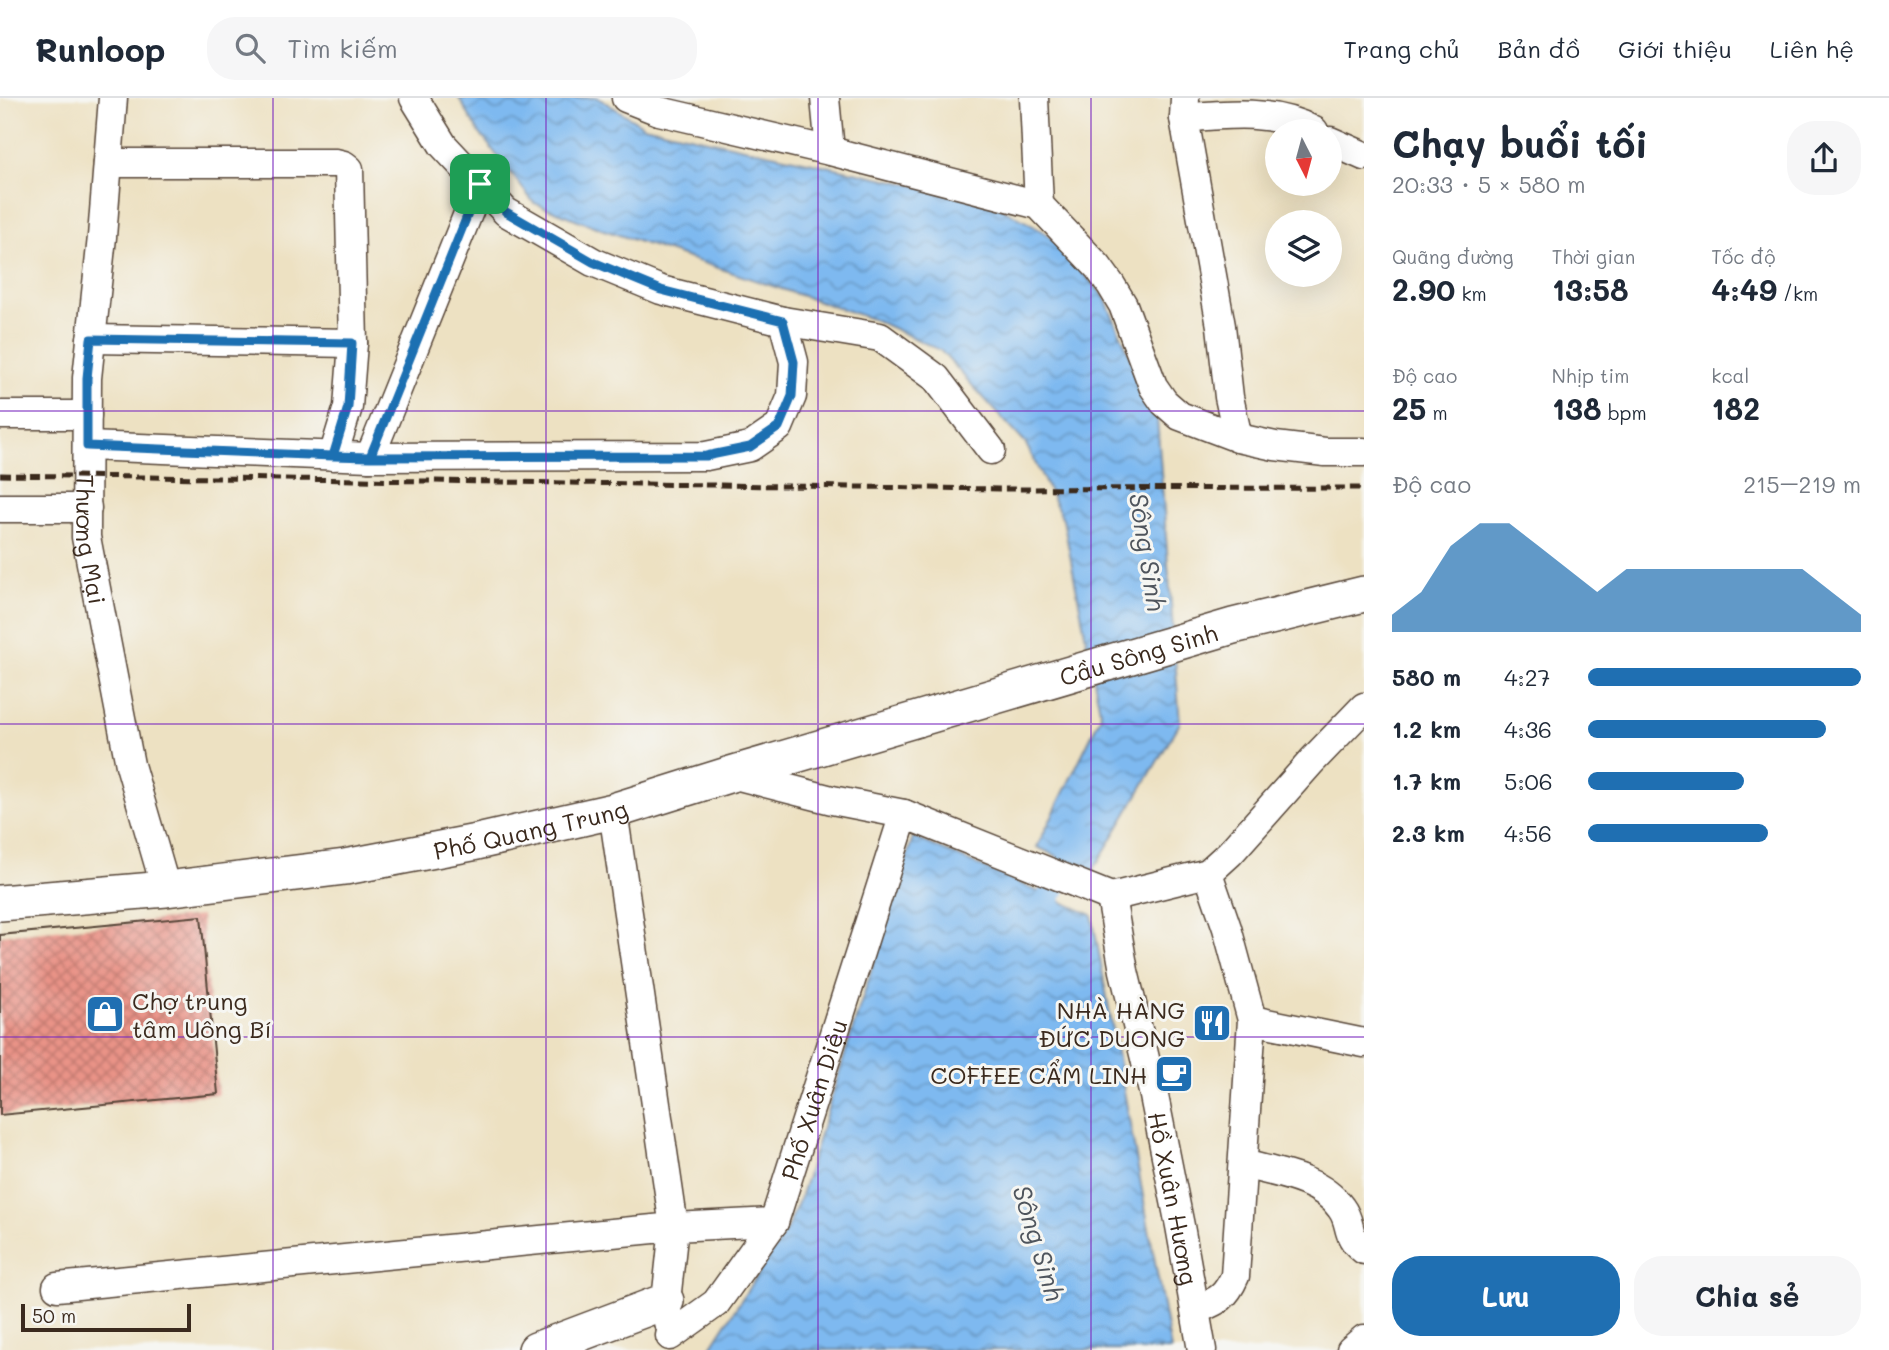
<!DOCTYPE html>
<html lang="vi">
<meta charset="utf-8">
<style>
:root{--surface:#fff;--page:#f6f6f7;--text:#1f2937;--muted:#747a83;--line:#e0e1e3;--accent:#1f6fb2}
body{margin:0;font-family:Mali,sans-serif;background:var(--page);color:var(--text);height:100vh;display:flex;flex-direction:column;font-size:26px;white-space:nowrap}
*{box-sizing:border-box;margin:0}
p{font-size:23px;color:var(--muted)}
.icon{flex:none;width:38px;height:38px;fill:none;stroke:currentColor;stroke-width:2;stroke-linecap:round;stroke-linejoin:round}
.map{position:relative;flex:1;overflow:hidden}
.sheet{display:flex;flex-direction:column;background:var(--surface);width:525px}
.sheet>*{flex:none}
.needle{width:46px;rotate:174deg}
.tools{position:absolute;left:1265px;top:21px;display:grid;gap:14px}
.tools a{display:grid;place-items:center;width:77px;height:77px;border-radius:50%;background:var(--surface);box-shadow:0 7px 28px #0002;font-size:35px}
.scale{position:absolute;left:21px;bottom:18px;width:170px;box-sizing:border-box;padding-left:7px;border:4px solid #3b2a1e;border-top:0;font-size:19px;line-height:24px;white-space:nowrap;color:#3b2a1e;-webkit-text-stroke:5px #f6f6f2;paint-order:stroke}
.pin{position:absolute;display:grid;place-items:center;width:60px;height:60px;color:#fff;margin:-30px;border-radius:14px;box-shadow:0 4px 10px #0006}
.round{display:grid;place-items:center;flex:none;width:74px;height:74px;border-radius:28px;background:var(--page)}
.head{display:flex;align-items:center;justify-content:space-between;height:119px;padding:0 28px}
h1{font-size:38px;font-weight:700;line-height:52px}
.figures{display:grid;grid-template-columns:repeat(3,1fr);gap:10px;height:119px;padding:7px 28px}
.figures div{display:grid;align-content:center}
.figures b{font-size:30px;font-weight:700}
.figures small{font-size:19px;font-weight:400}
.figures p{font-size:19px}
.chart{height:196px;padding:14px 28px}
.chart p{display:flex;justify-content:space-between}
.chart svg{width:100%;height:126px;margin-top:7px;fill:var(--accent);opacity:.7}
.primary-button{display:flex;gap:14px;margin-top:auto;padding:14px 28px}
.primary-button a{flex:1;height:80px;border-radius:28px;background:var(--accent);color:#fff;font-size:28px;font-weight:700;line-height:80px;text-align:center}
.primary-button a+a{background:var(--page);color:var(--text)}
ul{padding:0 28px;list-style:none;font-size:23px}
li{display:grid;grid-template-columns:112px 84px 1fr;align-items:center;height:52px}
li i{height:18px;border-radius:9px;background:var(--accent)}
header{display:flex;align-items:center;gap:42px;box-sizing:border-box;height:98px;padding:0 35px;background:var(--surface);border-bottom:2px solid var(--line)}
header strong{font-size:33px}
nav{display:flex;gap:38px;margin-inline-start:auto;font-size:24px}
.search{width:490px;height:63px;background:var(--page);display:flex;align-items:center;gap:18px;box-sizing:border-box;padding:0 24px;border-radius:28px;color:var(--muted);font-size:26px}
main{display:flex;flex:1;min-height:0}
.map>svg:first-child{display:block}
.water{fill:url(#water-waves);stroke:#5c7287;stroke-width:2}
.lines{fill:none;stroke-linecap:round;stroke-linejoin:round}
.canal{stroke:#7eb9f0;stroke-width:24}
.building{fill:url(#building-cross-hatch)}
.minor-casing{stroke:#564537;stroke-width:31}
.major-casing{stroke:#564537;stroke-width:38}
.minor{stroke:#fff;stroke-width:28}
.major{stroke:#fff;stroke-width:35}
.rail{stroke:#3b2a1e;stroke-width:5;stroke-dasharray:10 5;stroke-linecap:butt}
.route-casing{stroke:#fff;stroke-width:14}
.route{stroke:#1f6fb2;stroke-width:9}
.grid{fill:none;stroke:#7b2cbf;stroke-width:2;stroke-opacity:0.55}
.labels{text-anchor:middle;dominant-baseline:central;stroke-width:6;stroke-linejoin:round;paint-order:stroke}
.street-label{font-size:24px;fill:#3b2a1e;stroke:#f6f6f2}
.poi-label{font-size:24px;fill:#3b2a1e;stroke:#f6f6f2;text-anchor:end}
.water-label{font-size:26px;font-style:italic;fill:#4f555d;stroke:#f6f6f2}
</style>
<header>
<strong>Runloop</strong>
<div class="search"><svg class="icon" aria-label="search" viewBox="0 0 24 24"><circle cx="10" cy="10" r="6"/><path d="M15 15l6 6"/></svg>Tìm kiếm</div>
<nav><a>Trang chủ</a><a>Bản đồ</a><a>Giới thiệu</a><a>Liên hệ</a></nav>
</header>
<main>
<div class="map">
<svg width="1364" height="1252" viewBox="0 0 1364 1252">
<defs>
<pattern id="water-waves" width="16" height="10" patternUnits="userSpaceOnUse" patternTransform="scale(1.75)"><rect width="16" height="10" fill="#7eb9f0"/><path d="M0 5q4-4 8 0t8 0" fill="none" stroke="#6897c2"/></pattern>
<pattern id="building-cross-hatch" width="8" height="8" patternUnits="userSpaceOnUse" patternTransform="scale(1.75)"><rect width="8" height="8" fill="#e99387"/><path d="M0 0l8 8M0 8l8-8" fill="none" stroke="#be786e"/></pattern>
</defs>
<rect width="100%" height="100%" fill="#f6f6f2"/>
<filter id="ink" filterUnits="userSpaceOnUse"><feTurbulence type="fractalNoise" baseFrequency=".0143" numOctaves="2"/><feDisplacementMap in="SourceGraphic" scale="14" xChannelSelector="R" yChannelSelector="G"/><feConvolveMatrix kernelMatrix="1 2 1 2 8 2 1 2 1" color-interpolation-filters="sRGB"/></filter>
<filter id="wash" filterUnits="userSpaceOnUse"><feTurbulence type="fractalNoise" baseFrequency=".00686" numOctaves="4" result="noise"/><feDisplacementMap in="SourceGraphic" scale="28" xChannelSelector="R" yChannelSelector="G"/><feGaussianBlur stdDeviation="1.57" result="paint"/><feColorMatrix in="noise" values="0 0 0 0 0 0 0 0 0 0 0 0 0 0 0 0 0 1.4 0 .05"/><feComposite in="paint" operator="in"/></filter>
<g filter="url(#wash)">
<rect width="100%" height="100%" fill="#ede1c2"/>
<path class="water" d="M459,0H598L644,28L991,104L1047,136L1104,198L1157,320L1180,625L1092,774L1037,749L1101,618L1063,421L1026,346L940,252L875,222L601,131L534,105L478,33Z
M913,739L1092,817L1171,1252H709L787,1131L800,1100Z"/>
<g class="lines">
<path class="canal" d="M1049,799L1084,735"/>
</g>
<g id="blocks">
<path class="building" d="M201,818L218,996L0,1017V837Z"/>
</g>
</g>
<g filter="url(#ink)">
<use href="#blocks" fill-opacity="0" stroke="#564537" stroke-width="2"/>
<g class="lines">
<g class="minor-casing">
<g id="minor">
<path id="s1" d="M113,0L102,139L87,280L86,439L130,667L166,791"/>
<path d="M414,0L443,47L506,114L593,164L661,192L783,223L880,239L936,280L991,352"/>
<path d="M626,0L659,13L830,53L1039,107L1098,169L1111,187L1123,207L1153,288L1164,304L1180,318L1238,340L1275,348L1325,354H1364"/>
<path d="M825,0L830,53"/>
<path d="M1034,0L1039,107"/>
<path d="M1185,0L1184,20L1221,228L1229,299L1238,340"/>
<path d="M1184,20C1227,16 1275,11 1314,33"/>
<path d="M1330,43L1364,58"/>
<path d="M108,65H336L344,67L349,71L353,245L348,309L333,358"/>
<path d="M91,241L353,245"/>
<path d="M0,317H87"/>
<path d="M87,348L370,359L706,358L750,349L779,329L792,298L794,264L783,223"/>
<path d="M370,359L480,86"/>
<path d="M0,410H87"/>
<path d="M731,676L832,702L904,716L1111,799"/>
<path id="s2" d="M1111,799L1124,873L1154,998L1180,1128L1202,1252"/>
<path d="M1111,799L1208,775L1230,755L1312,663L1364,609"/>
<path d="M1252,922L1364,945"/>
<path d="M1243,1066C1276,1075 1320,1080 1341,1110C1353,1126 1344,1137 1364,1152"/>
<path d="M57,1189L674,1129L613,713"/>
<path d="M1195,1212C1217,1203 1225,1201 1235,1178L1252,922L1227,830L1208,775"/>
<path d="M668,1224L666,1203L674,1129L774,1124"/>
<path id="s3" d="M670,1238L716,1205L774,1124L904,716"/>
<path d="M1351,1252L1364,1241"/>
</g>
</g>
<g class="major-casing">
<g id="major">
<path id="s4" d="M0,805L166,791L345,769L477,744L613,713L731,676L1233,528L1364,496"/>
<path d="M536,1252L666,1203"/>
</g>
</g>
<use href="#minor" class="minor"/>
<use href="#major" class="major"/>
<path class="rail" d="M0,377L999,391L1364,390"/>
</g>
</g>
<g class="lines" filter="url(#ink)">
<g class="route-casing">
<path id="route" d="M480,86L370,359L333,358L87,348V280L91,241L352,245L348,309L333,358L370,359L706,358L750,349L779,329L792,298L794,264L783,223L661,192L593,164L506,114L480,86"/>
</g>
<use href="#route" class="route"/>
</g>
<path class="grid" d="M273,0V1252M546,0V1252M818,0V1252M1091,0V1252M0,313H1364M0,626H1364M0,939H1364"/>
<defs>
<g id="shop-square" transform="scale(2.0125)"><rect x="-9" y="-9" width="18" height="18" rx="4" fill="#1f6fb2" stroke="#f6f6f2"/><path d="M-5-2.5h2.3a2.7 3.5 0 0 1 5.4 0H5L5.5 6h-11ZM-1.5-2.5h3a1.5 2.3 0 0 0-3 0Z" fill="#fff"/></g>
<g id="restaurant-square" transform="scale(2.0125)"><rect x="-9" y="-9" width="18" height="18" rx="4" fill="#1f6fb2" stroke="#f6f6f2"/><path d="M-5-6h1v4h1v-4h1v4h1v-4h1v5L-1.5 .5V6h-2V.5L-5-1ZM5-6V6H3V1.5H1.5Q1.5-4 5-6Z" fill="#fff"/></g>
<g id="cafe-square" transform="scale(2.0125)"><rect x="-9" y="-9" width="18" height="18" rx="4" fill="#1f6fb2" stroke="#f6f6f2"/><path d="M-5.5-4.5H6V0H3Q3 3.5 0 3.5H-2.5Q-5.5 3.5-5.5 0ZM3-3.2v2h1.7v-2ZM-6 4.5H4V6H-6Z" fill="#fff"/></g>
</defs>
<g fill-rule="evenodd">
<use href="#shop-square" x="105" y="916"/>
<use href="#restaurant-square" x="1212" y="925"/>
<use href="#cafe-square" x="1174" y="976"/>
</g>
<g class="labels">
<g class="street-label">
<text stroke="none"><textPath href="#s1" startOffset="443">Thương Mại</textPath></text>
<text stroke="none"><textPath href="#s4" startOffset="1169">Cầu Sông Sinh</textPath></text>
<text stroke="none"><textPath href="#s4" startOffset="536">Phố Quang Trung</textPath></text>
<text stroke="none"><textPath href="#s3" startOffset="285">Phố Xuân Diệu</textPath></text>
<text stroke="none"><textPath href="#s2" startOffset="308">Hồ Xuân Hương</textPath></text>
</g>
<g class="poi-label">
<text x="132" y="902" text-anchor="start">Chợ trung<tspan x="132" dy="28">tâm Uông Bí</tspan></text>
<text x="1185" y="911">NHÀ HÀNG<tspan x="1185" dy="28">ĐỨC DUONG</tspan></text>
<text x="1147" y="976">COFFEE CẨM LINH</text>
</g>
<g class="water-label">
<text transform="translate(1148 454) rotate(81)">Sông Sinh</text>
<text transform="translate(1039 1145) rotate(73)">Sông Sinh</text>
</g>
</g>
</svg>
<div class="tools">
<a><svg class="needle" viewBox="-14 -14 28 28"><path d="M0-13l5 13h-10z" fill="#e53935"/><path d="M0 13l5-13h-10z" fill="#747a83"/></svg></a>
<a><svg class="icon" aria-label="layers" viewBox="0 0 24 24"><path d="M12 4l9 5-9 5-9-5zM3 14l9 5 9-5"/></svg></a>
</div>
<div class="scale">50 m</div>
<div class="pin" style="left:480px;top:86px;background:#1e9e55"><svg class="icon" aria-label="arrive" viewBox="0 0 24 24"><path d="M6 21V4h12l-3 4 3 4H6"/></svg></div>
</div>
<section class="sheet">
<div class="head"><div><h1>Chạy buổi tối</h1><p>20:33 · 5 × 580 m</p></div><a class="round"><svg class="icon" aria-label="share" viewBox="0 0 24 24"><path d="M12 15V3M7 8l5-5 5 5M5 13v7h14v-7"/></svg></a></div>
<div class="figures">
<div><p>Quãng đường</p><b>2.90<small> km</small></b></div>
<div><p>Thời gian</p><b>13:58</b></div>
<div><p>Tốc độ</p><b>4:49<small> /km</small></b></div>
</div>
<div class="figures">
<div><p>Độ cao</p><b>25<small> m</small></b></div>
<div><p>Nhịp tim</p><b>138<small> bpm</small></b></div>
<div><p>kcal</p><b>182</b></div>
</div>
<div class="chart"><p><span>Độ cao</span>215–219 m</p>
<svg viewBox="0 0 160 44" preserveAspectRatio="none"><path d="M0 44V38L10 30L20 14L30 6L40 6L50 14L60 22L70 30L80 22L90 22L100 22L110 22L120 22L130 22L140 22L150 30L160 38V44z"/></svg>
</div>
<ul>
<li><b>580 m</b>4:27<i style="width:100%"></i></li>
<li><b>1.2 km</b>4:36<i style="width:87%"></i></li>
<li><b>1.7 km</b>5:06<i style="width:57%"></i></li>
<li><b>2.3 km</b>4:56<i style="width:66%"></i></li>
</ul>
<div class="primary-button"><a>Lưu</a><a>Chia sẻ</a></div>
</section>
</main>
